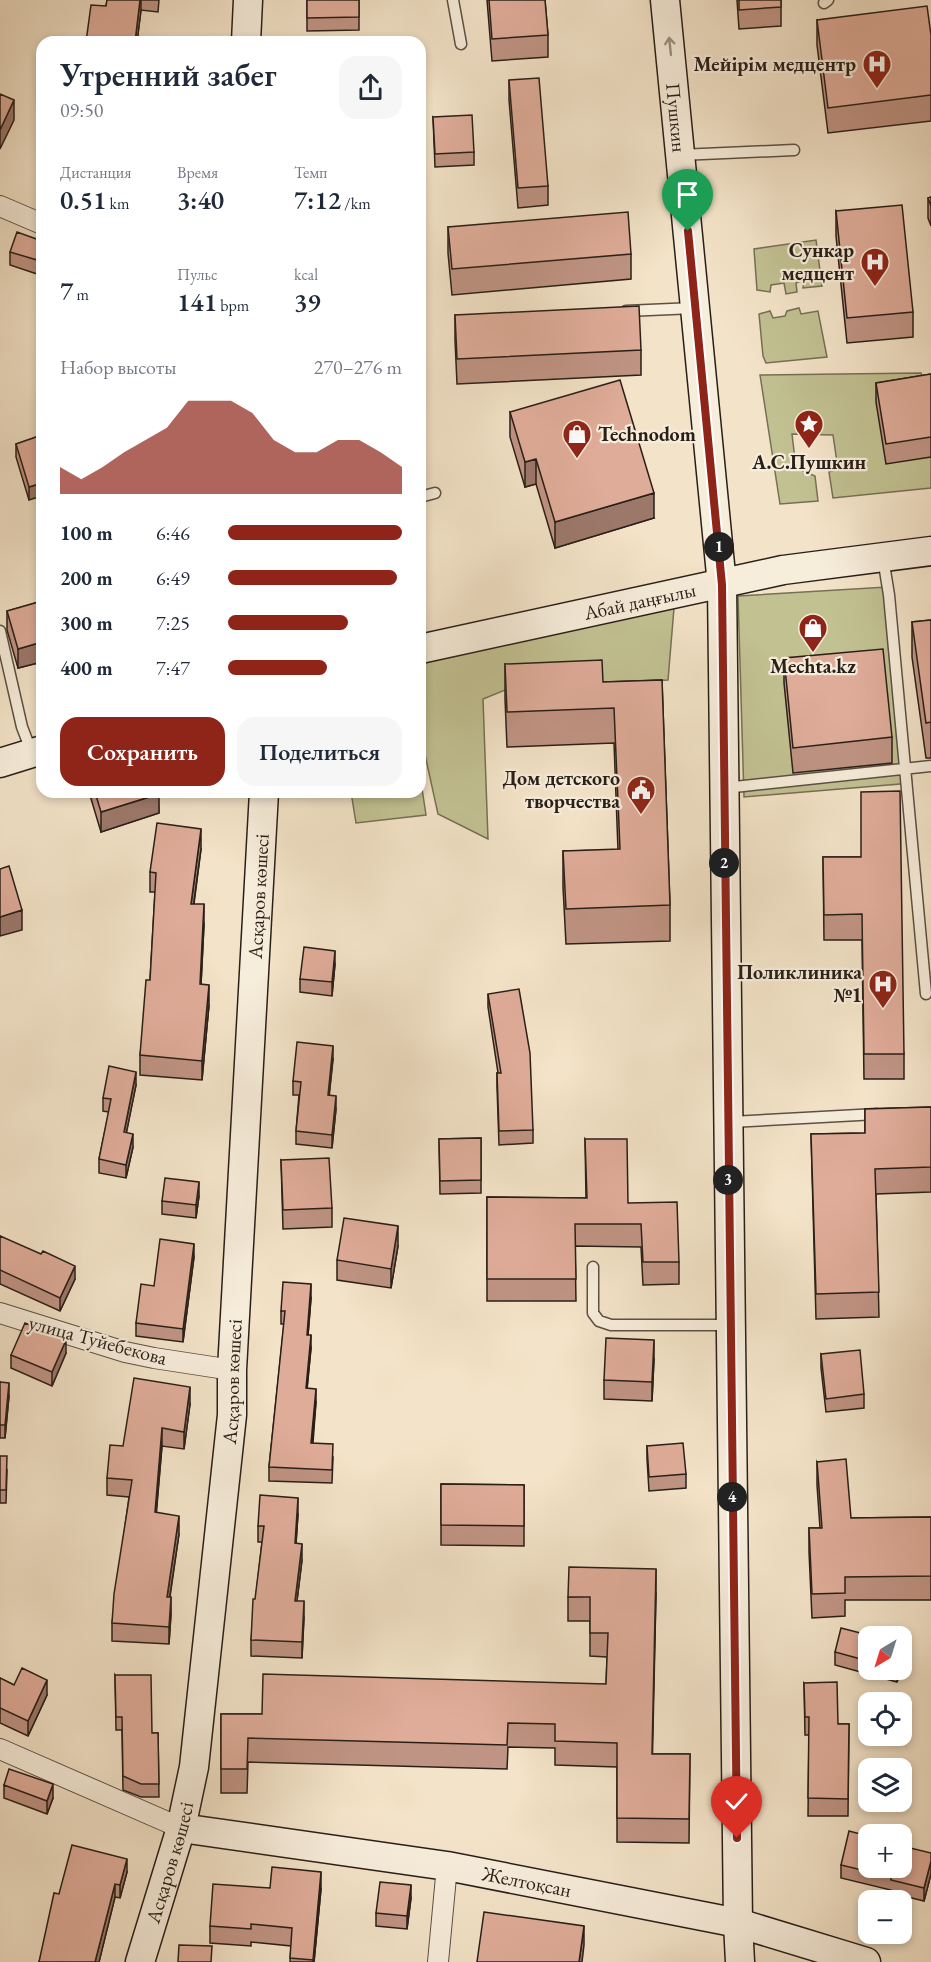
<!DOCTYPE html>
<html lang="ru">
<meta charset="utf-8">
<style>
:root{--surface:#fff;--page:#f6f6f7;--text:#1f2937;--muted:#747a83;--accent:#8f2418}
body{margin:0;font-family:"EB Garamond",serif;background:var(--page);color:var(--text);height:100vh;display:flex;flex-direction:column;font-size:22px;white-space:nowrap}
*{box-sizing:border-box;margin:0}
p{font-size:20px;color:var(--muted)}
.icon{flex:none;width:33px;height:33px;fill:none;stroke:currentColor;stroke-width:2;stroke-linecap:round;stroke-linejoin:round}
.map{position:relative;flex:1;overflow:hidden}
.drawer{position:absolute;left:36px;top:36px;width:390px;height:762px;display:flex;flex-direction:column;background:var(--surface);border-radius:18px;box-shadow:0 3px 9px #0003}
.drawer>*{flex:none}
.needle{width:39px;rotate:218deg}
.tools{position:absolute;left:858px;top:1626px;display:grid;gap:12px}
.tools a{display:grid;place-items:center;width:54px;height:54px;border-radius:12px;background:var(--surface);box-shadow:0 3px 9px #0003;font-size:30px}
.pin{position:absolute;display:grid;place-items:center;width:51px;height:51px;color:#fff;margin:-62px -26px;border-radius:50% 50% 50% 0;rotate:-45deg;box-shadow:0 0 6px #0007}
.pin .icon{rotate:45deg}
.km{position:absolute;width:30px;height:30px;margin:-15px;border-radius:50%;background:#222;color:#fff;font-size:16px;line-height:30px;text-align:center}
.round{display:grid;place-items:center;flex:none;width:63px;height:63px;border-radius:18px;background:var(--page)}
.overview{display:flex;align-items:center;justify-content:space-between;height:102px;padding:0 24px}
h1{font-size:33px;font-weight:600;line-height:45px}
.figures{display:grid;grid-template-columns:repeat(3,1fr);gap:9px;height:102px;padding:6px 24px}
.figures div{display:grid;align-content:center}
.figures b{font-size:26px;font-weight:600}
.figures small{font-size:16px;font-weight:400}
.figures p{font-size:16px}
.chart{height:168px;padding:12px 24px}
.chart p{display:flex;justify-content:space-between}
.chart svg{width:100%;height:108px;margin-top:6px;fill:var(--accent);opacity:.7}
.action{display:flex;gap:12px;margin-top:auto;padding:12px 24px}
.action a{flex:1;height:69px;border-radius:18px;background:var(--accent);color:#fff;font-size:24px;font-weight:600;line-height:69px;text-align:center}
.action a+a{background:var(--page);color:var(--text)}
ul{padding:0 24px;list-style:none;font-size:20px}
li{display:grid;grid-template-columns:96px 72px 1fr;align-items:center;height:45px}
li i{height:15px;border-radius:8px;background:var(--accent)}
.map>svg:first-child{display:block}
.green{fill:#c2c192;stroke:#767055;stroke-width:1.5}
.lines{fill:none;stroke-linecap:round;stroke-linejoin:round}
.lane-casing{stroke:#5c5044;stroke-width:13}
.street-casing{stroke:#5c5044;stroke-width:22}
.secondary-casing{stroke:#291f18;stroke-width:31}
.lane{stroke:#f7eddb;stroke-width:10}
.street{stroke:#f7eddb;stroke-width:20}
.secondary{stroke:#f7eddb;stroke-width:28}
.wall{fill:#c09484;stroke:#291f18;stroke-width:1.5}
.shaded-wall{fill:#9c786b;stroke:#291f18;stroke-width:1.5}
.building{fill:#dfac99;stroke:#291f18;stroke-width:1.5}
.oneway{stroke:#9a9083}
.route-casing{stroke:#fff;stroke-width:12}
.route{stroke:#8f2418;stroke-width:8}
.labels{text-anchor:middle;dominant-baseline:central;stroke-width:4.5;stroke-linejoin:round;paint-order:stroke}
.poi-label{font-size:20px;font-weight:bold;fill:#291f18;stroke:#f7eddb;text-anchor:end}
.street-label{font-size:20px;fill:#291f18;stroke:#f7eddb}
</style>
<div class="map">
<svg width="931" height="1962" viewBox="0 0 931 1962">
<rect width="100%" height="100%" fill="#f3e3c8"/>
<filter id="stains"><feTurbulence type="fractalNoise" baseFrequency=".00333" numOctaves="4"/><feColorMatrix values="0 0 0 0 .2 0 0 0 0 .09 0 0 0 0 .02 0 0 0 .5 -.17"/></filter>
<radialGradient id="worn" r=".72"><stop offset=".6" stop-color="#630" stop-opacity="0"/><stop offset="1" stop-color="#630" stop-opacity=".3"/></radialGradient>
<path class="green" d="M816,240L822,286L803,288L804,280L796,283L797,292L786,294L784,283L771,285L770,292L757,290L754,249Z
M799,308L801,314L818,311L827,357L766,363L763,356L759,314L770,311L773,318L785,316L787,311Z
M921,373L926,392H931V488L833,498L829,472L838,469L833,435L792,434L796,468L815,476L818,501L780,504L760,375Z
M887,587L912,783L744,797L738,596Z
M674,608L668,680L515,686L483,699L488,839L438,814L420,732V656Z
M420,775L426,815L356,823L351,792H420Z"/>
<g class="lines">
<g class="lane-casing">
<path id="lane" d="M453,0L461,44
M824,3L828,0
M680,155L794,150
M626,311L694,308
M420,497L435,493
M883,558L889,595L926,994
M0,631L22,727L32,753
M725,788L931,766
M731,1122L877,1114
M593,1267V1313L599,1321L611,1325H730"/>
</g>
<g class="street-casing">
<path id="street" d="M0,206L42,224
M0,1313L125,1352L154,1358L232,1370
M0,1749L181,1828
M438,1962L447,1866"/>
</g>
<g class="secondary-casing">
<g id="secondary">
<path id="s1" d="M665,0L722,585L738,1923L740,1962"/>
<path d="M246,42L248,0"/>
<path id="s2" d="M420,649L783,570L931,551"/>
<path d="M0,763L42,750"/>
<path id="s3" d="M181,1828L447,1866L738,1923L866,1962"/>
<path id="s4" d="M140,1962L181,1828L194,1767L232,1415V1370L264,792"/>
</g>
</g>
<use href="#lane" class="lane"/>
<use href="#street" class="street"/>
<use href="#secondary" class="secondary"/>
</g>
<path class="wall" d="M107,0H159L158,12L141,10L137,42H86L106,6Z
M307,0H359V30L307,31Z
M487,0H545L548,35V57L492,61Z
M737,0H781V26L739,29Z
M817,20L931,35V121L828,133L817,45Z
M509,80L548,186V205L518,208L509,100Z
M433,117L474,152V165L435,167Z
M931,197V226L928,218V198Z
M836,211L913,312V337L847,343L836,236Z
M448,227L631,254V279L452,295L448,253Z
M42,241L37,274L10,265V252Z
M455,315L641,350V375L457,384L455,340Z
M931,374V457L886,464L876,402V383Z
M510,412L654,518L555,548L536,484L525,487L510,437Z
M42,435L29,500L16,457V444Z
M42,601V662L18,668L7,630V611Z
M931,620V758H926L912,657V622Z
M784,658L892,737V763L793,773L784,683Z
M505,664L603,682L662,680L670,905V941L566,944L563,887V851L618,850L614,743L507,747L505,699Z
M89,792H158L159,813L101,832Z
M201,849L194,904L204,924L201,985L209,1005L202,1080L140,1075V1055L150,980L155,892H150V872Z
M823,857H861L904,1054V1079H864L862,940H824Z
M335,964L332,996L300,992V979Z
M488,994L533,1130V1143L499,1145L497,1087V1073H498L488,1007Z
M333,1059L329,1095L336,1109L332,1148L296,1144V1131L299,1095H293V1081Z
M136,1085L126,1133L133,1147L126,1178L99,1173V1159L109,1112L103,1111V1098Z
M931,1107V1192L876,1194L879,1317L816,1319L811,1134L865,1133V1109Z
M481,1138V1193L440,1194L439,1139Z
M585,1139L628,1203L679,1262V1284L643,1285L641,1247L575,1246L576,1301H487V1197L586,1198Z
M281,1160L332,1208V1227L283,1229Z
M199,1196L196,1218L162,1214V1201Z
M0,1236L75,1279L60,1311L0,1284Z
M398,1246L391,1288L337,1280V1260Z
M194,1257L183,1342L136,1336V1323L154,1286Z
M311,1298L308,1335L311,1348L307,1388L316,1402L313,1443L333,1457L332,1483L269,1481V1467L284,1324H281V1311Z
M66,1353L52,1386L11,1368V1355Z
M821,1354L864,1394V1408L826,1412L821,1368Z
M654,1359L652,1401L604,1399V1380Z
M0,1382L9,1396L5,1438H0Z
M190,1404L184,1449L162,1446L156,1513L179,1534L170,1597L171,1614L169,1644L112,1641V1623L129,1497L107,1495V1478L123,1446Z
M647,1446L686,1474V1488L649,1491L647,1459Z
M0,1456L7,1470L6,1503H0Z
M817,1462L851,1518L931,1517V1600H845V1616L812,1618L809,1552V1528H820L817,1485Z
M441,1484L524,1485V1546L441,1545Z
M298,1514L296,1543L302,1560L297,1601L304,1617L302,1658L251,1656V1640L262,1542H258V1526Z
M656,1593L652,1754H690L689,1843L617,1842V1767L555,1765V1748L508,1747L507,1769L248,1762L247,1793H221V1714H262L606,1684L607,1657L590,1656V1621H568V1597Z
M868,1636V1670H901L897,1682L835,1665V1652Z
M115,1675L152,1733H158L159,1797H141L123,1790L122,1730H116Z
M0,1678L14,1685L47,1695L28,1736L0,1723Z
M804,1683L838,1724H849L848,1816H808L809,1735H805Z
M4,1785L53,1798L47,1814L4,1798Z
M931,1853V1874L924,1901L891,1893V1890L841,1878V1865L868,1868Z
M127,1872L120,1898L115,1897L99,1962H39L59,1894Z
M270,1888L321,1889L314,1962H290L291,1946L251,1942V1946L210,1943V1926Z
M411,1898L407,1929L376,1926V1913Z"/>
<path class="shaded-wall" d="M140,0H141V10L137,42H135Z
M14,100V120L0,149V130Z
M42,243V257L37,274V260Z
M536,459V484L525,487V462Z
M42,483V496L29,500V487Z
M654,493V518L555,548V522Z
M42,642V662L18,668V649Z
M159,794V813L101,832V812Z
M201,829V849L191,923V904Z
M204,904V924L200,1004V984Z
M22,910V930L0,936V917Z
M335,951V964L332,996V982Z
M209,985V1005L202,1080V1061Z
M333,1046V1059L328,1108V1095Z
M136,1072V1085L124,1145V1132Z
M336,1096V1109L332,1148V1135Z
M133,1134V1147L126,1178V1165Z
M199,1182V1196L196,1218V1205Z
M398,1226V1246L391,1288V1269Z
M194,1244V1257L183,1342V1329Z
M75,1266V1279L60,1311V1298Z
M311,1284V1298L307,1348V1335Z
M311,1335V1348L306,1401V1388Z
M66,1340V1353L52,1386V1372Z
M654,1340V1359L652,1401V1382Z
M9,1383V1396L5,1438V1425Z
M190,1387V1404L184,1449V1432Z
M316,1389V1402L311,1456V1443Z
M162,1428V1446L155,1530V1512Z
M298,1498V1514L295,1559V1543Z
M179,1516V1534L167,1614V1597Z
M302,1544V1560L295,1617V1601Z
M656,1569V1593L652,1778V1754Z
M171,1597V1614L169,1644V1627Z
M304,1601V1617L302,1658V1642Z
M904,1645V1658L902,1666V1653Z
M897,1670H901L897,1682Z
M47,1680V1695L28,1736V1721Z
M53,1784V1798L47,1814V1801Z
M127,1859V1872L120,1898V1885Z
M931,1861V1874L924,1901V1888Z
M321,1872V1889L314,1962H313Z
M115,1884V1897L99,1962H95Z
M411,1885V1898L407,1929V1916Z
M584,1926V1945L582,1962H579Z"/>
<path class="building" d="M107,0H140L135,42H86L91,5L106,6Z
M307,0H359V17L307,18Z
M489,0H545L548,35L492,39Z
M739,0H781V7L739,10Z
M927,6L931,35V95L828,108L817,20Z
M539,78L548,186L518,188L509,80Z
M0,94L14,100L0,130Z
M472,115L474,152L435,154L433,117Z
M931,197V206L928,198Z
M902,205L913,312L847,318L836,211Z
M628,212L631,254L452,269L448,227Z
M17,232L42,241L37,260L10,252Z
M639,306L641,350L457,359L455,315Z
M931,374V437L886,444L876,383Z
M620,380L654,493L555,522L536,459L525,462L510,412Z
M42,435V483L29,487L16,444Z
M42,601V642L18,649L7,611Z
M931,620V722L926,723L912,622Z
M883,649L892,737L793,748L784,658Z
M602,660L603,682L662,680L670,905L566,909L563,851L620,849L614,708L507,712L505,664Z
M900,791L904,1054H864L862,914L824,915L823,857H861V792Z
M95,792H158L159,794L101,812Z
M157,823L201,829L191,904H204L200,984L209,985L202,1061L140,1055L146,980H150L156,873L150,872Z
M9,866L22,910L0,917V869Z
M304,947L335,951L332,982L300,979Z
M519,989L530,1053L533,1130L499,1131L497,1073H501L488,994Z
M297,1042L333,1046L328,1095L336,1096L332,1135L296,1131L301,1082L293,1081Z
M109,1066L136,1072L124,1132L133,1134L126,1165L99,1159L111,1099L103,1098Z
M931,1107V1167L875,1169L879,1292L816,1294L811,1134L865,1133V1109Z
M481,1138V1180L440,1181L439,1139Z
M585,1139H627L628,1203L677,1202L679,1262H643L641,1224H575L576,1279H487V1197L587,1198Z
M329,1158L332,1208L283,1210L281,1160Z
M165,1178L199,1182L196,1205L162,1201Z
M344,1218L398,1226L391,1269L337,1260Z
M0,1236L41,1254L43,1251L75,1266L60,1298L0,1270Z
M160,1239L194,1244L183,1329L136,1323L141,1284L154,1286Z
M283,1282L311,1284L307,1335H311L306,1388L316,1389L311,1443L333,1444L332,1470L269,1467L285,1311H281Z
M25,1323L66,1340L52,1372L11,1355Z
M606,1338L654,1340L652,1382L604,1380Z
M860,1350L864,1394L826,1399L821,1354Z
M134,1378L190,1387L184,1432L162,1428L155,1512L179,1516L167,1597H171L169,1627L112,1623L114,1594L132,1480L107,1478L110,1445L123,1446Z
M0,1382L9,1383L5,1425H0Z
M683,1443L686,1474L649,1477L647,1446Z
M0,1456H7L6,1490H0Z
M846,1459L851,1518L931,1517V1576L845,1577V1593L812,1594L809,1528H822L817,1462Z
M441,1484L524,1485V1526L441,1525Z
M260,1495L298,1498L295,1543L302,1544L295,1601H304L302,1642L251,1640L253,1599H255L264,1526H258Z
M569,1567L656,1569L652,1754H690L689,1819L617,1818V1743L555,1741V1724L508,1723L507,1745L248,1738L247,1769H221V1714H262L263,1674L606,1684L608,1633H590V1597H568Z
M841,1628L872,1636H868V1661L835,1652Z
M22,1668L47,1680L28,1721L0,1708V1678L14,1685Z
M115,1675H151L152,1733H158L159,1784H141L123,1776L122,1717H116Z
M837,1682L838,1724H849L848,1799L808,1798L809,1717H805L804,1683Z
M9,1769L53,1784L47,1801L4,1785Z
M849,1831L868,1836V1868H902V1846L931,1853V1861L924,1888L891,1880V1877L841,1865Z
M72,1845L127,1859L120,1885L115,1884L95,1962H39L54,1893L59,1894Z
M272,1867L321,1872L313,1960L290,1958L292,1928L251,1924V1929L210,1926L213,1884L270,1888Z
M380,1882L411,1885L407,1916L376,1913Z
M484,1912L584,1926L579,1962H477Z
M179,1945L212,1946L211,1962H178Z"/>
<defs><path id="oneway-shaft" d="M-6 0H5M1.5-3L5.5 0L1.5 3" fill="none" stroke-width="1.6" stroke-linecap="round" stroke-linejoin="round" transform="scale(1.5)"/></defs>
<use class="oneway" href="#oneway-shaft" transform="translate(670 46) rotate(-96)"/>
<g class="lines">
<g class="route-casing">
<path id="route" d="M688,231L722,585L737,1838"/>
</g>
<use href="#route" class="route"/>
</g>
<defs>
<g id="hospital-pin" transform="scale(1.5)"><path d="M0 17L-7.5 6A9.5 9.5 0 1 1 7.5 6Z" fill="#8f2418" stroke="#f7eddb"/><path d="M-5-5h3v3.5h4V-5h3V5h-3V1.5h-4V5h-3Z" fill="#fff"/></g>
<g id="sight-pin" transform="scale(1.5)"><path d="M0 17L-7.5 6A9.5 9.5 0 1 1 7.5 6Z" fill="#8f2418" stroke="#f7eddb"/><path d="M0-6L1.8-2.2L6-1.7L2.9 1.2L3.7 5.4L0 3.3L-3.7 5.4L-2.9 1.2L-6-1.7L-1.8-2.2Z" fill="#fff"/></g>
<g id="shop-pin" transform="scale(1.5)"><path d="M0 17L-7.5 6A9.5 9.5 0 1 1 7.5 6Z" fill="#8f2418" stroke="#f7eddb"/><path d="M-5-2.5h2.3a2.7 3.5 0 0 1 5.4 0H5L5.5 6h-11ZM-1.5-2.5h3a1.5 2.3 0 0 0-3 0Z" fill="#fff"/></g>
<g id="civic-pin" transform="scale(1.5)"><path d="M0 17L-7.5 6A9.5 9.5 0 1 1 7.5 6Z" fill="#8f2418" stroke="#f7eddb"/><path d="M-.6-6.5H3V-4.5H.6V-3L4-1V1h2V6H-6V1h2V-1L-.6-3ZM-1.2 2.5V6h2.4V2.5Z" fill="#fff"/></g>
</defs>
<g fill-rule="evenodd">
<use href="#hospital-pin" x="877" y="64"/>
<use href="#hospital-pin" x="875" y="262"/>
<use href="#sight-pin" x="809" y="424"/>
<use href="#shop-pin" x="577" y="434"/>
<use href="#shop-pin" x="813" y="628"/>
<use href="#civic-pin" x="641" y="790"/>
<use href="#hospital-pin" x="883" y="984"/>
</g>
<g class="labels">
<g class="poi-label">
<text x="856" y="64">Мейірім медцентр</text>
<text x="854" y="250">Сункар<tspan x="854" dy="23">медцент</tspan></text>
<text x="598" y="434" text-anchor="start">Technodom</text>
<text x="809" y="462" text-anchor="middle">А.С.Пушкин</text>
<text x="813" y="666" text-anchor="middle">Mechta.kz</text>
<text x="620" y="778">Дом детского<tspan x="620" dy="23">творчества</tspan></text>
<text x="862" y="972">Поликлиника<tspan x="862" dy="23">№1</tspan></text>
</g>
<g class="street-label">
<text stroke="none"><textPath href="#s1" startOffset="118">Пушкин</textPath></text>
<text stroke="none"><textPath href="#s2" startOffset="225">Абай даңғылы</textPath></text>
<text stroke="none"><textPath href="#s4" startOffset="1076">Асқаров көшесі</textPath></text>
<text transform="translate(98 1340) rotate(15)">улица Туйебекова</text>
<text stroke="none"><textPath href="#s4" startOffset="590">Асқаров көшесі</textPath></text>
<text stroke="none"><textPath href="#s4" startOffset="104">Асқаров көшесі</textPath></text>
<text stroke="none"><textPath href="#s3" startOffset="350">Желтоқсан</textPath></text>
</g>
</g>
<rect width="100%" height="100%" filter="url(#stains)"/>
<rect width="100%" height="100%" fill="url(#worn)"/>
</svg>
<div class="tools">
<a><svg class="needle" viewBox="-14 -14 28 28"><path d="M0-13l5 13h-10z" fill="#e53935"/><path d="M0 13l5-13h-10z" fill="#747a83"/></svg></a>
<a><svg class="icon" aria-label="locate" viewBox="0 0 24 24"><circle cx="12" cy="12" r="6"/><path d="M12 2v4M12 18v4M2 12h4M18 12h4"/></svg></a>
<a><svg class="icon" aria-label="layers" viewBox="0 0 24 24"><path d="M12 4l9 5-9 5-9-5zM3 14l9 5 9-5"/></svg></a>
<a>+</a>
<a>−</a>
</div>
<div class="pin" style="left:688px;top:231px;background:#1e9e55"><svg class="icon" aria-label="arrive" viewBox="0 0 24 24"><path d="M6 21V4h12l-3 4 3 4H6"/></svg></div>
<div class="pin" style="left:737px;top:1838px;background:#d93025"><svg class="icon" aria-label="check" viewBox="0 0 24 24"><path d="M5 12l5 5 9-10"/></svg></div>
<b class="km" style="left:719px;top:547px">1</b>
<b class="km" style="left:724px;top:863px">2</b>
<b class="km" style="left:728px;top:1180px">3</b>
<b class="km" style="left:732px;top:1497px">4</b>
<section class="drawer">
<div class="overview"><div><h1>Утренний забег</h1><p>09:50</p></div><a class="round"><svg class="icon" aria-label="share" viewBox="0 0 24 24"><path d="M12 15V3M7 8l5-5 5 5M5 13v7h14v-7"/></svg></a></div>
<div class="figures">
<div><p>Дистанция</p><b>0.51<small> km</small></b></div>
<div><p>Время</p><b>3:40</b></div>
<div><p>Темп</p><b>7:12<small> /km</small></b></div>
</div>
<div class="figures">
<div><b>7<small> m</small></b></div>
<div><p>Пульс</p><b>141<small> bpm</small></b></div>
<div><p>kcal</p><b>39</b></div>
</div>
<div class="chart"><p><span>Набор высоты</span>270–276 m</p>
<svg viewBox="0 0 160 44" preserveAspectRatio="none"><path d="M0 44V33L10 38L20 33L30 27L40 22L50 17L60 6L70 6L80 6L90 11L100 22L110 27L120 27L130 22L140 22L150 27L160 33V44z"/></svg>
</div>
<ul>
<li><b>100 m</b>6:46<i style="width:100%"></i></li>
<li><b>200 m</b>6:49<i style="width:97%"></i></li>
<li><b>300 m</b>7:25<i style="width:69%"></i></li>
<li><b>400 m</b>7:47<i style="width:57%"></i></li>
</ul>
<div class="action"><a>Сохранить</a><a>Поделиться</a></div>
</section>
</div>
